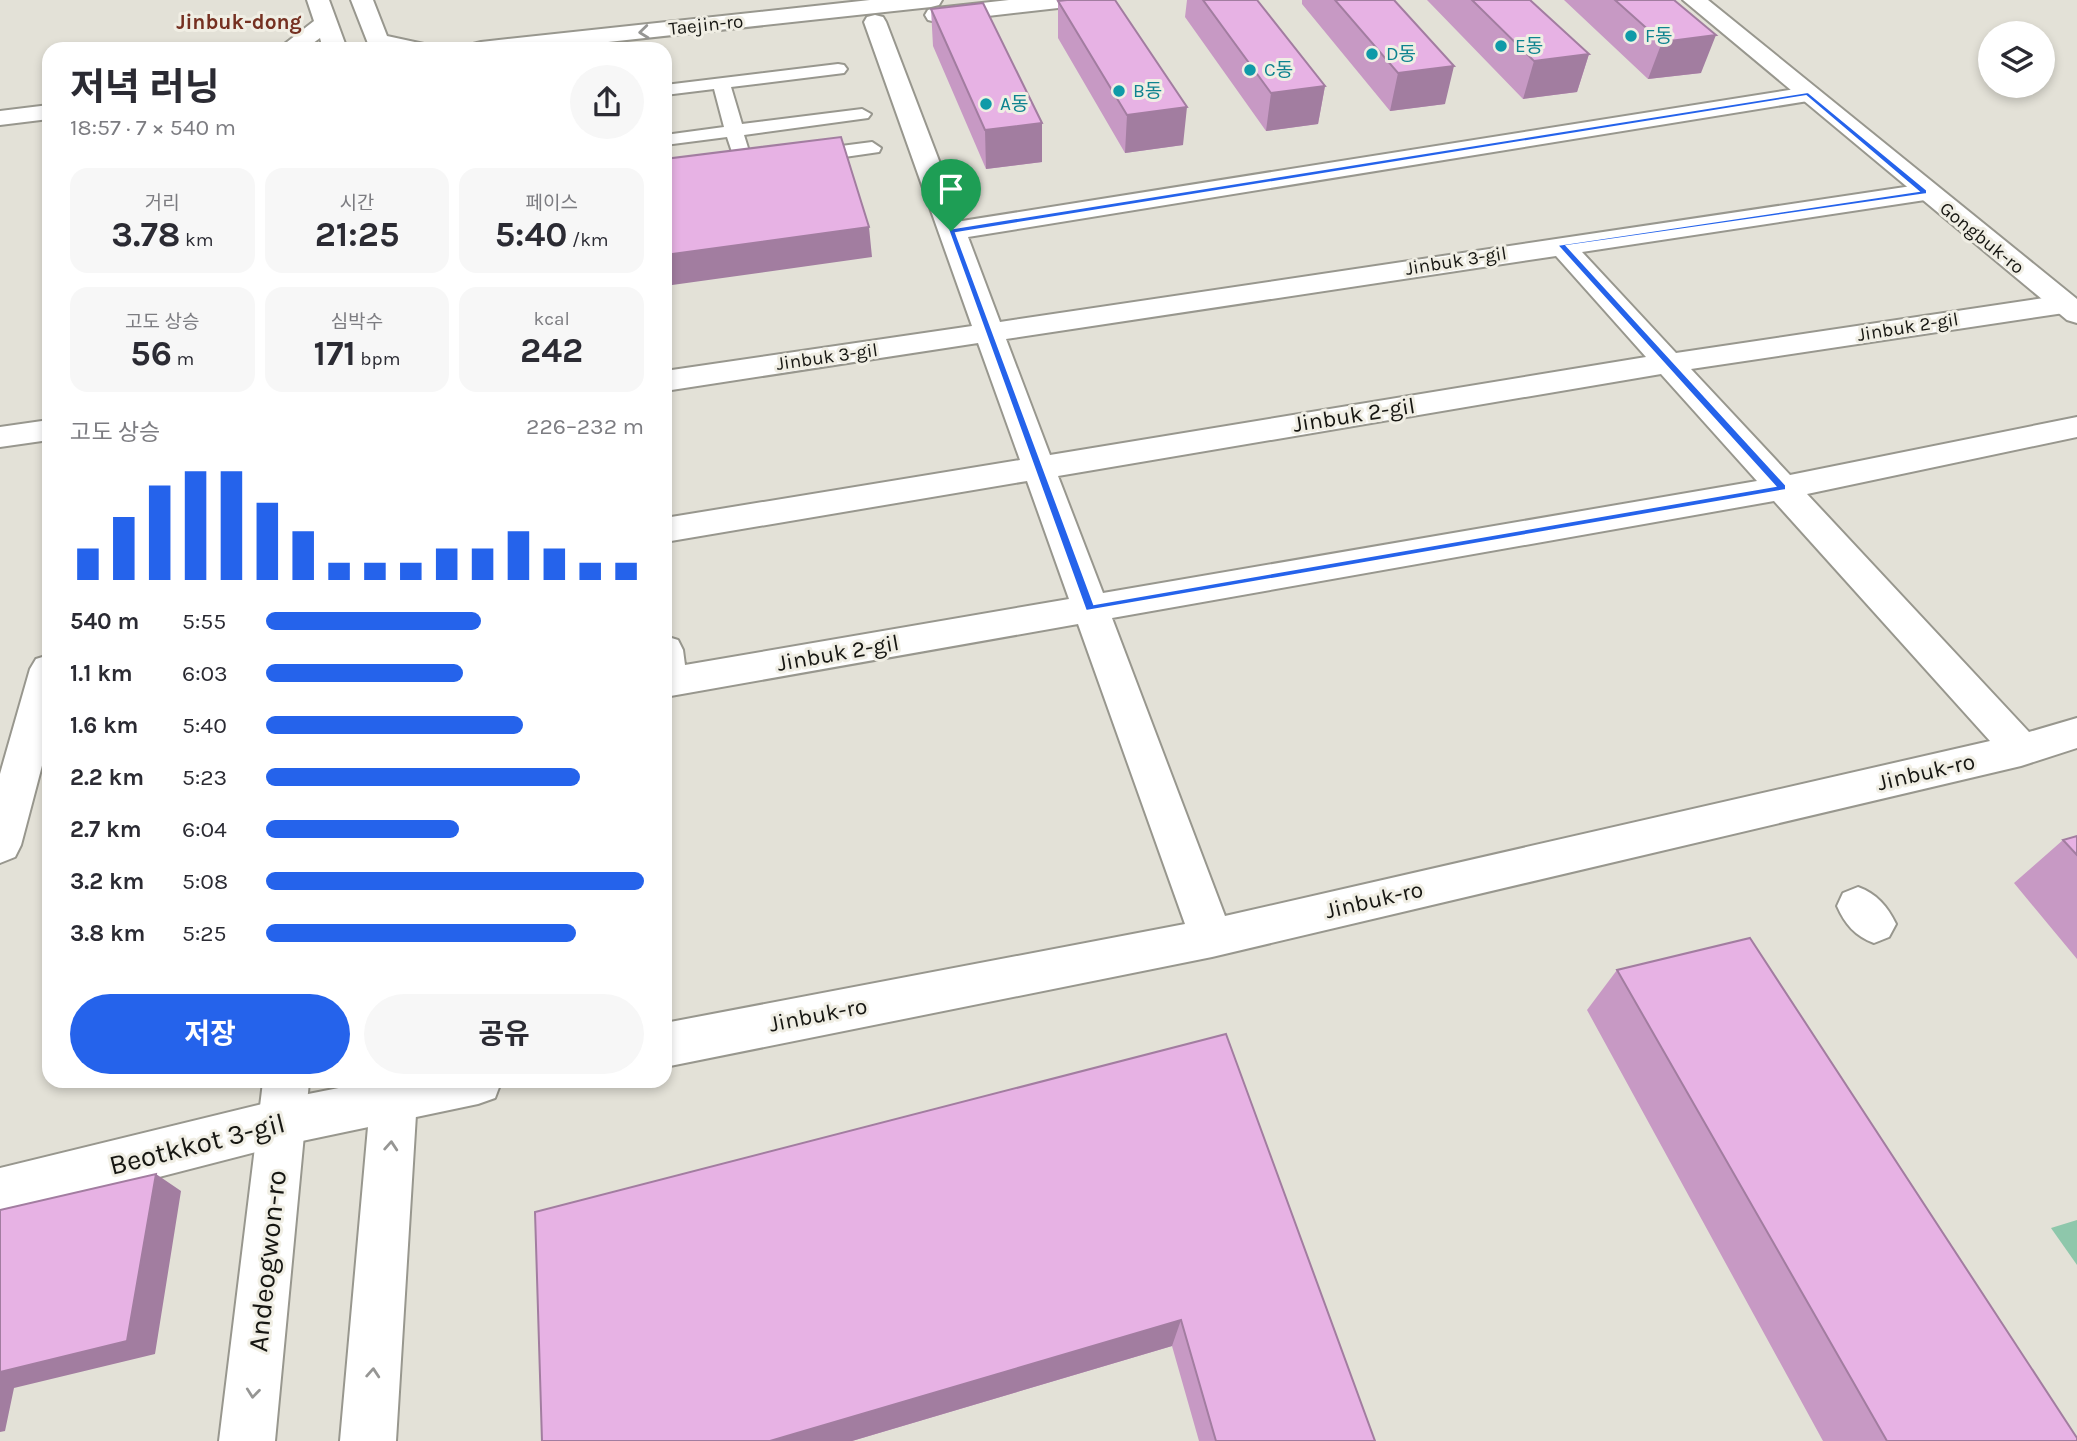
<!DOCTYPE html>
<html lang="ko">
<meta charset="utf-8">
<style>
:root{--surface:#fff;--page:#f7f7f7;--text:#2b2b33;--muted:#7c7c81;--accent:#2563eb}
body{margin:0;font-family:Karla,"Noto Sans KR",sans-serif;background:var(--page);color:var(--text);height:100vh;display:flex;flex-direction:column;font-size:26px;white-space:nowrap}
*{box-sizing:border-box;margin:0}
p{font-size:23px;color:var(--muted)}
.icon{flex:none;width:38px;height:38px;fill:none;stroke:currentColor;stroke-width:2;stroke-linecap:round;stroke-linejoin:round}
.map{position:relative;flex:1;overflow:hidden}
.panel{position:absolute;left:42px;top:42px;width:630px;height:1046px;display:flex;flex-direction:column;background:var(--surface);border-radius:21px;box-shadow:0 4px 10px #0003}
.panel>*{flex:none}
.controls{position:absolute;left:1978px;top:21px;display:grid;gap:14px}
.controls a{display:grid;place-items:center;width:77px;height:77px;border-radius:50%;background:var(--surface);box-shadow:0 4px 10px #0003;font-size:35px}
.pin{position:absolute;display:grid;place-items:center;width:60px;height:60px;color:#fff;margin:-72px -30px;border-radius:50% 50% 50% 0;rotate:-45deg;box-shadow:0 0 7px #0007}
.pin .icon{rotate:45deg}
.round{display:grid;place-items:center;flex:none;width:74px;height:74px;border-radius:37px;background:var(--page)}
.headline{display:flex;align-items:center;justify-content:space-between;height:119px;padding:0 28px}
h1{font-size:38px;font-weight:700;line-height:52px}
.metrics{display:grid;grid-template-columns:repeat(3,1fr);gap:10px;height:119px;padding:7px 28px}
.metrics div{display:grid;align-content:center;border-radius:18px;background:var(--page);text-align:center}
.metrics b{font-size:35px;font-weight:700}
.metrics small{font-size:19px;font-weight:400}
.metrics p{font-size:19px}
.chart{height:196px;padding:14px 28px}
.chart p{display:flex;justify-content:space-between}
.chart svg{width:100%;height:126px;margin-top:7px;stroke:var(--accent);stroke-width:6}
.action{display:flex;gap:14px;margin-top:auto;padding:14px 28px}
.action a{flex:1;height:80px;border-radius:42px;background:var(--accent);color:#fff;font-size:28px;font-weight:700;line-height:80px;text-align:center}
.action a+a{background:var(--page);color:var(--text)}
ul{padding:0 28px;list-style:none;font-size:23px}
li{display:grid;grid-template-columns:112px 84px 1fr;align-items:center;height:52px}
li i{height:18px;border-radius:9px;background:var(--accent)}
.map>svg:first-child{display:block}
.green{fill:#8ec7ab}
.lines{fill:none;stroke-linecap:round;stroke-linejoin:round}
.service-casing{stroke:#98978e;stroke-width:4}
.minor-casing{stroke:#98978e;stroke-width:4}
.tertiary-casing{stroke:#98978e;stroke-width:4}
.service{fill:#fff;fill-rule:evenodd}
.minor{fill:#fff;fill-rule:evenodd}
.tertiary{fill:#fff;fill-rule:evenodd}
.wall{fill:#c799c4}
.shaded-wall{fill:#a27da0}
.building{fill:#e7b2e4;stroke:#a27da0;stroke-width:2}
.oneway{stroke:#969694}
.route{fill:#2563eb;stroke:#fff;stroke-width:2;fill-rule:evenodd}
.culture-dot{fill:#0f9aa8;stroke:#f0eee4;stroke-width:2.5}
.labels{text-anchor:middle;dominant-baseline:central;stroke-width:6;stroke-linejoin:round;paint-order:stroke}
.far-street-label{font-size:19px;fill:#161612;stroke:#f0eee4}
.far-culture-label{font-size:19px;fill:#0d838f;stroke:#f0eee4;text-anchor:start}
.far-quarter-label{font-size:21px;font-weight:bold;fill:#753021;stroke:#f0eee4}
.street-label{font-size:23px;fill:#161612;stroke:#f0eee4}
.near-street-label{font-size:28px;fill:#161612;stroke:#f0eee4}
</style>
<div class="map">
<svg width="2077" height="1441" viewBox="0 0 2077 1441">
<rect width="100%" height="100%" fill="#e3e1d7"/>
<path class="green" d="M2077,1220V1265L2051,1228Z"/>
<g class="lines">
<g class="service-casing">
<path id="service" d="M838,64L844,65L847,69L844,73L731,87L742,124L862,109L871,114L868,118L744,135L748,148L739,154L732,152L727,137L665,145V135L724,127L714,89L665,95V85Z
M872,142L881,148L879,152L810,162L801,156L810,150Z"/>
</g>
<g class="minor-casing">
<path id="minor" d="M875,15L883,17L886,22L962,221L1808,87L1817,89L1820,94L1817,99L1808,101L968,237L1000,322L1925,184L1934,186L1938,192L1934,198L1925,200L1582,252L1676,353L2064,295L2074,298L2077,302L2074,310L2064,313L1691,369L1790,475L2077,417V437L1807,494L2029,732L2077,718V748L2021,766L1212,957L665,1067V1023L1185,924L1078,624L665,697V636L678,640L683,650L685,665L1069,599L1027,481L665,542V518L1020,460L978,343L665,391V371L972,326L864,22L867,17ZM1556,256L1646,357L1050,455L1006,339ZM1661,374L1757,481L1103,593L1058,476ZM1774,501L1990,741L1225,916L1112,618Z
M49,420V440L0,447V427Z
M49,655V739L21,845L15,857L0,863V774L30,669L36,659Z
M1858,887C1877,894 1887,906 1896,924L1889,937L1874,943C1855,936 1845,924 1837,906L1843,893Z
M369,1082H501L495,1098L478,1104L283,1145L0,1218V1168L283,1099Z"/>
</g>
<g class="tertiary-casing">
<path id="tertiary" d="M307,0H329L347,49H323L320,38L305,49H278L314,21Z
M351,0H373L387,36L424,44L428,49H382L369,46Z
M870,0H942L939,5L931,7L544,49H469L473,44L481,42Z
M1009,0H1078L1075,5L1067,7L936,22L928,20L925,15L928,10L936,8Z
M1683,0H1708L2077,299V323L2067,320Z
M49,105V119L0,125V111Z
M263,1082H309L275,1441H219Z
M372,1082H418L396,1441H340Z"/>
</g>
<use href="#service" class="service"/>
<use href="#minor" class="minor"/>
<use href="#tertiary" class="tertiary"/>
</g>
<path class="wall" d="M1187,0H1257L1325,86L1318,124L1266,131L1185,17Z
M1302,0H1394L1445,104L1390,111L1302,4Z
M1427,0H1530L1589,54L1577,92L1523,99Z
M1564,0H1674L1701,73L1648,79Z
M1058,1L1183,145L1125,153L1058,38Z
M931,9L1042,123V162L986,169L933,46Z
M2077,836V959L2014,883L2063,840Z
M1617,970L2077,1441H1823L1587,1010Z
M1226,1034L1375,1441H1199L1172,1346L852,1441H542Z"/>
<path class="shaded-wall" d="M1716,35L1701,73L1648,79L1662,42Z
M1589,54L1577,92L1523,99L1534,61Z
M1454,66L1445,104L1390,111L1398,73Z
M1325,86L1318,124L1266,131L1271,93Z
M1187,107L1183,145L1125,153L1127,115Z
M1042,123V162L986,169L985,130Z
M869,227L872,257L665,286V255Z
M156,1174L181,1191L155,1354L14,1388L5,1431L0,1432V1372Z
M1181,1320L1172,1346L852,1441H770Z"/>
<path class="building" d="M1067,0H1115L1187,107L1127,115L1058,1Z
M1203,0H1257L1325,86L1271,93Z
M1335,0H1394L1454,66L1398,73Z
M1472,0H1530L1589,54L1534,61Z
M1615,0H1674L1716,35L1662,42Z
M983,3L1042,123L985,130L931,9Z
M841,137L869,227L665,255V159Z
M2077,836V855L2063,840Z
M1750,938L2077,1438V1441H1887L1617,970Z
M1226,1034L1375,1441H1216L1181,1320L770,1441H542L535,1212Z
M156,1174L127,1341L0,1372V1210Z"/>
<defs><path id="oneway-chevron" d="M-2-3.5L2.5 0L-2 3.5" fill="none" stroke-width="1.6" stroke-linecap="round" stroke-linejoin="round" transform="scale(1.75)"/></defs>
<g class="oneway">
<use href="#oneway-chevron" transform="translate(644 32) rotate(174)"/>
<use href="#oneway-chevron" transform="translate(391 1146) rotate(-86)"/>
<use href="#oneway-chevron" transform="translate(373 1373) rotate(-86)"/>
<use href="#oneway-chevron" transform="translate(253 1393) rotate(96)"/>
</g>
<path class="route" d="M1808,92L1927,190V194L1567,246L1786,485V490L1086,611L948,229ZM1806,96L1918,191L1557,245L1775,486L1094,604L956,233Z"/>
<g class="culture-dot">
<circle cx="1631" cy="36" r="7"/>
<circle cx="1501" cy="46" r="7"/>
<circle cx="1372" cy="54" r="7"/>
<circle cx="1250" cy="70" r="7"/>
<circle cx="1119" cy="91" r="7"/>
<circle cx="986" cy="104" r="7"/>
</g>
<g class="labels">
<g class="far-street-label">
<text transform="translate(706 25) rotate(-6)">Taejin-ro</text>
<text transform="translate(1982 238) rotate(39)">Gongbuk-ro</text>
<text transform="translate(1456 261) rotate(-9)">Jinbuk 3-gil</text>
<text transform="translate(1908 327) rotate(-9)">Jinbuk 2-gil</text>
<text transform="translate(827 357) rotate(-8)">Jinbuk 3-gil</text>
</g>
<g class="far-culture-label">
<text x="1645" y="36">F동</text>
<text x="1515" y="46">E동</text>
<text x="1386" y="54">D동</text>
<text x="1264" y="70">C동</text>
<text x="1133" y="91">B동</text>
<text x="1000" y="104">A동</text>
</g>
<g class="far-quarter-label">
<text x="239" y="22">Jinbuk-dong</text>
</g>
<g class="street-label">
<text transform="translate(1354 415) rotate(-9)">Jinbuk 2-gil</text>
<text transform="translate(838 653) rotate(-10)">Jinbuk 2-gil</text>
<text transform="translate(1926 772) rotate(-13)">Jinbuk-ro</text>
<text transform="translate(1374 900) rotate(-13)">Jinbuk-ro</text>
<text transform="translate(818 1015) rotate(-11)">Jinbuk-ro</text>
</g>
<g class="near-street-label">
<text transform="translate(197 1144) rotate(-14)">Beotkkot 3-gil</text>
<text transform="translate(267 1261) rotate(-84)">Andeogwon-ro</text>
</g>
</g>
</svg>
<div class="controls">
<a><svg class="icon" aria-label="layers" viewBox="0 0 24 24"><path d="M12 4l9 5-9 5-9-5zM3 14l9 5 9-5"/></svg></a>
</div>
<div class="pin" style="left:951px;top:231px;background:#1e9e55"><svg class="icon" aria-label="arrive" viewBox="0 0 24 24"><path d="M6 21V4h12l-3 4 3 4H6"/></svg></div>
<section class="panel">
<div class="headline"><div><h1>저녁 러닝</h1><p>18:57 · 7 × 540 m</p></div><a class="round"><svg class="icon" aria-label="share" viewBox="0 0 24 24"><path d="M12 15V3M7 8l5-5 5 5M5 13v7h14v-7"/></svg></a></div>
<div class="metrics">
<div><p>거리</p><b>3.78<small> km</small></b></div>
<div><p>시간</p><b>21:25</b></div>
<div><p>페이스</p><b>5:40<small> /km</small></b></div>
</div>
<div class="metrics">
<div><p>고도 상승</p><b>56<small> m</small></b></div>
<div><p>심박수</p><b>171<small> bpm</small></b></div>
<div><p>kcal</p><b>242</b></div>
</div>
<div class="chart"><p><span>고도 상승</span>226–232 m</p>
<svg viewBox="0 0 160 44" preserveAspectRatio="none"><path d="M5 44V33M15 44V22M25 44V11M35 44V6M45 44V6M55 44V17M65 44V27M75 44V38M85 44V38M95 44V38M105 44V33M115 44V33M125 44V27M135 44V33M145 44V38M155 44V38"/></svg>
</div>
<ul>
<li><b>540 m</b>5:55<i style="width:57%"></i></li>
<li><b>1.1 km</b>6:03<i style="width:52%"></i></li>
<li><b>1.6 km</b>5:40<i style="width:68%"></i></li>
<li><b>2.2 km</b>5:23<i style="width:83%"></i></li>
<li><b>2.7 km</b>6:04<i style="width:51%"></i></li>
<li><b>3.2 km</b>5:08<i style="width:100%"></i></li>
<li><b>3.8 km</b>5:25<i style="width:82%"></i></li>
</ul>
<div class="action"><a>저장</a><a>공유</a></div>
</section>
</div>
